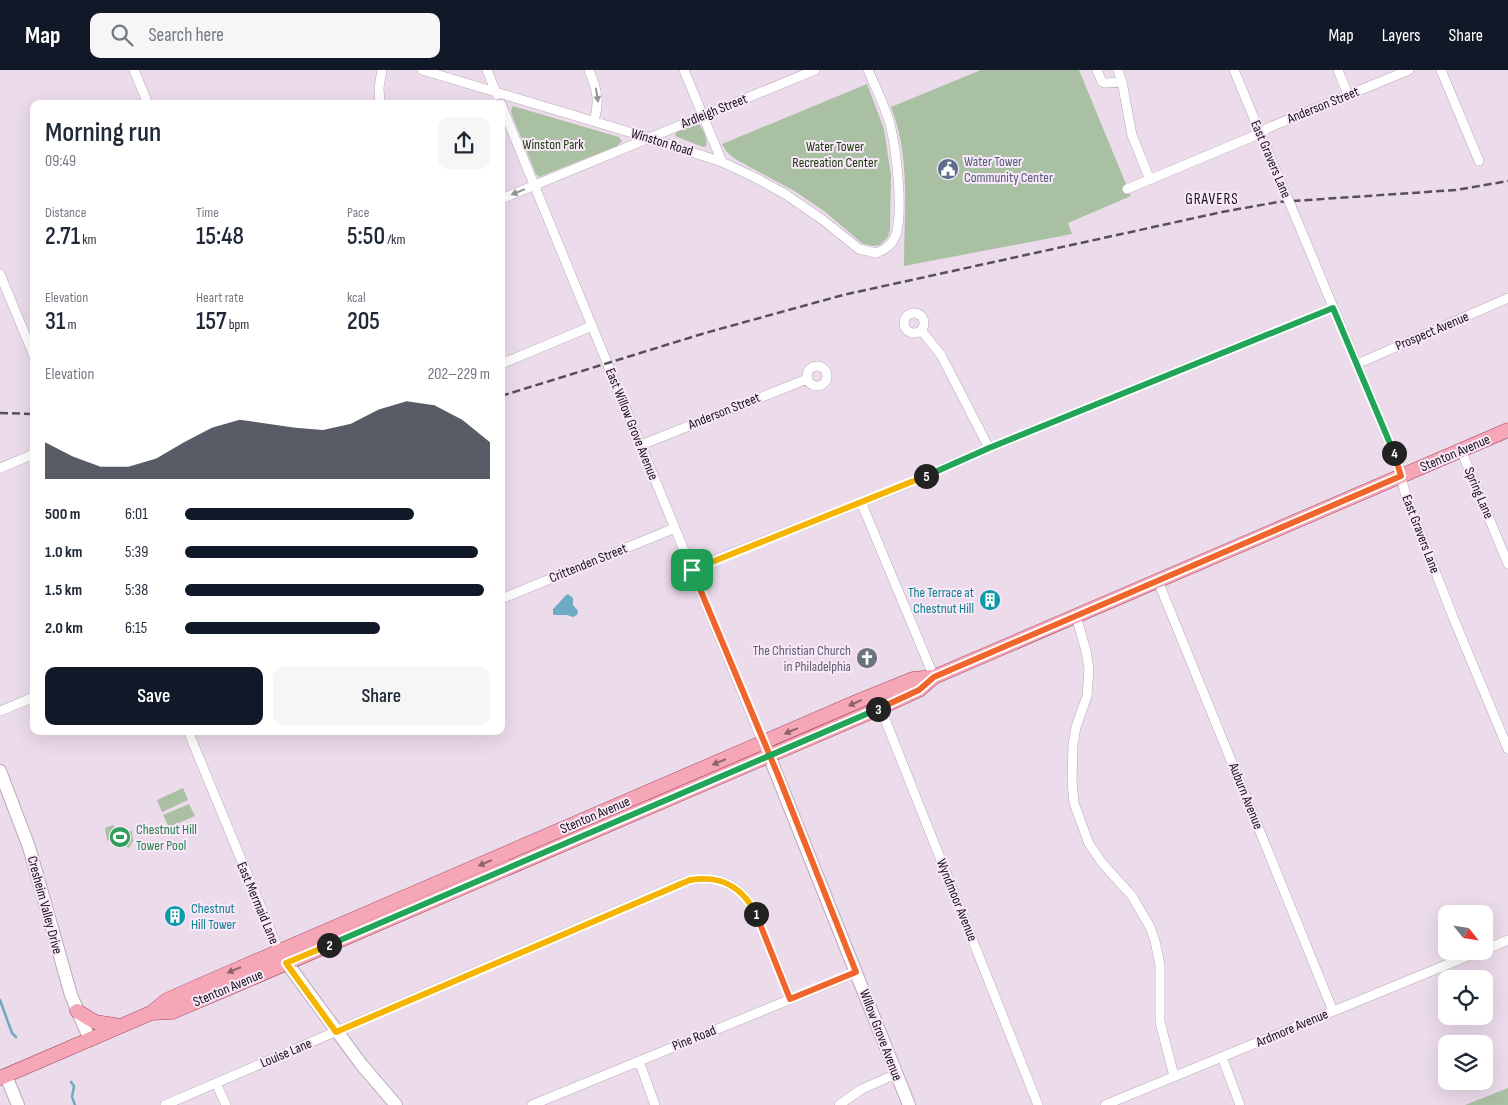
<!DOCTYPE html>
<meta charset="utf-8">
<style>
:root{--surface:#fff;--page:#f6f6f7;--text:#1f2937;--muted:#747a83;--accent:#111827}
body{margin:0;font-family:"Sofia Sans Condensed",sans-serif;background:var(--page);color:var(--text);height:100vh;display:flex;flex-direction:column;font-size:19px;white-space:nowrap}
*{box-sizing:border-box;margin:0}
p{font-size:16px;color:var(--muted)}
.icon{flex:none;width:28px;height:28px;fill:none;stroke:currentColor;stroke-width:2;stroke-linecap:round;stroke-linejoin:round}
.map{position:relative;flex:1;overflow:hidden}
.panel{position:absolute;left:30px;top:30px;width:475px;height:635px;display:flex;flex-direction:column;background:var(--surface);border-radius:10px;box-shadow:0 5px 20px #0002}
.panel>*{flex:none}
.needle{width:32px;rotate:120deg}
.fabs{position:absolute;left:1438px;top:835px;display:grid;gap:10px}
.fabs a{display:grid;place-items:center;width:55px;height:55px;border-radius:10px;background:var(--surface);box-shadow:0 5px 20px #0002;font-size:25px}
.pin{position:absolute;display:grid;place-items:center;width:42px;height:42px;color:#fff;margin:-21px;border-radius:10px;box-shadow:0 2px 8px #0006}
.km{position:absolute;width:25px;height:25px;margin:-12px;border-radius:50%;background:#222;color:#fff;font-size:14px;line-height:25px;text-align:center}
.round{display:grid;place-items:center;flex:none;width:52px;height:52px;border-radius:10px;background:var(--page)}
.overview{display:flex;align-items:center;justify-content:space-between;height:85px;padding:0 15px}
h1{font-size:28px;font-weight:600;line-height:38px}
.figures{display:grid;grid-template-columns:repeat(3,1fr);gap:8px;height:85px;padding:5px 15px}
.figures div{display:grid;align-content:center}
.figures b{font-size:25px;font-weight:600}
.figures small{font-size:14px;font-weight:400}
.figures p{font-size:14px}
.chart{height:140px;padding:10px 15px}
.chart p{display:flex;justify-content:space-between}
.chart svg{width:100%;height:90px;margin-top:5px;fill:var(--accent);opacity:.7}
.cta{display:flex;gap:10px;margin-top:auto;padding:10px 15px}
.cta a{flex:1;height:58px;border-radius:10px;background:var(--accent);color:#fff;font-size:20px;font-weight:600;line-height:58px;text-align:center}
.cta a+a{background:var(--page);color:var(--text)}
ul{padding:0 15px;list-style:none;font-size:16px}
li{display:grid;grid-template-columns:80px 60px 1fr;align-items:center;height:38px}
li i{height:12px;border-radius:6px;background:var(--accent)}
header{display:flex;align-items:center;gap:30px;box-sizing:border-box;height:70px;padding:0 25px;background:var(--accent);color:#fff}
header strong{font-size:24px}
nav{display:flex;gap:28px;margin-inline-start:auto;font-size:18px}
.search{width:350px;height:45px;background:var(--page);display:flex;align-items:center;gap:12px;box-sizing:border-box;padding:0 18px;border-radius:10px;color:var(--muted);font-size:19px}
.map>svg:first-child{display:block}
.green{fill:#aac0a3}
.water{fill:#6daac3}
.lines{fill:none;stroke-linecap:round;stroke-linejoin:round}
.stream{stroke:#6daac3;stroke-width:2.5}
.street-casing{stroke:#b8a9b8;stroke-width:10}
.secondary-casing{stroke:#b8a9b8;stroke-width:14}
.primary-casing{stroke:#a34c5f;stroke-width:15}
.street{stroke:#fff;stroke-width:9}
.secondary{stroke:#fff;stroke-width:12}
.primary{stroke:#f5a6b7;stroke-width:14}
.rail{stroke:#585058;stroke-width:2.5;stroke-dasharray:8 4;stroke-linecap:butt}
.street-bridge-casing{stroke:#b8a9b8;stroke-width:10;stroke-linecap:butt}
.street-bridge{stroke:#fff;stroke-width:9}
.oneway{fill:#969496}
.oneway2{fill:#91636f}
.split-1-casing{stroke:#fff;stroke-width:10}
.split-2-casing{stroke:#fff;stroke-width:10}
.split-3-casing{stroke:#fff;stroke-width:10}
.split-4-casing{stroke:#fff;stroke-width:10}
.split-5-casing{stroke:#fff;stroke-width:10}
.split-6-casing{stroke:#fff;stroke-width:10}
.split-1{stroke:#f0652b;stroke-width:6}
.split-2{stroke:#f5b400;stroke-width:6}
.split-3{stroke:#22a559;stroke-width:6}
.split-4{stroke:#f0652b;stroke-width:6}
.split-5{stroke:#22a559;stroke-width:6}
.split-6{stroke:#f5b400;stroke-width:6}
.labels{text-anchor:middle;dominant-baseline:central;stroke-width:4;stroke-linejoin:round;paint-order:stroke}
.street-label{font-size:14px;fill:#161116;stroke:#f9e8f9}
.park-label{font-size:14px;fill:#19390a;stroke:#f9e8f9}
.service-label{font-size:14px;fill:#4e5e75;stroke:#f9e8f9;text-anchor:start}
.culture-label{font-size:14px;fill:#0d838f;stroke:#f9e8f9;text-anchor:end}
.worship-label{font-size:14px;fill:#5b616d;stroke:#f9e8f9;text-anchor:end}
.leisure-label{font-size:14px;fill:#27864d;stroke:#f9e8f9;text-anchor:start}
.neighbourhood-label{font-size:15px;letter-spacing:1px;fill:#161116;stroke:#f9e8f9}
</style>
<header>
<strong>Map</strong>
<div class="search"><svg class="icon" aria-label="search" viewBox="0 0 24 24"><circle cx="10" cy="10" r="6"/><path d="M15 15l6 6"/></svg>Search here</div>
<nav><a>Map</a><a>Layers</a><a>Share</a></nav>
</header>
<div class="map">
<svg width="1508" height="1035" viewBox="0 0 1508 1035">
<rect width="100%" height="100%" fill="#ecdbeb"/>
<path class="green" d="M981,0H1079L1126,114V119L1131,126L1068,153L1072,164L904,196C904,143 911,87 891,37Z
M867,14L884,59L891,106L890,160L888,167L880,175L873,176L863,174L824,141L796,122L735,89L726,81L722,74Z
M513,36L619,67L622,71L617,76L539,107L536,104L512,45L511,41Z
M697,53C703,57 708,70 706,76L703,77L675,66L676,62Z
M183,718L188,730L162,742L157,730Z
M189,734L195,746L169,757L163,745Z
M113,755L118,761H132L133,771L129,778L107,770L105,758Z
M1508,1017V1035H1465L1508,1018Z"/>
<path class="water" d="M568,524L573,528V535L578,541L577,545L573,547L567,545H554L553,544V539C557,536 565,525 568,524Z"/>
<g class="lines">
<path class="stream" d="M0,930L12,963L16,967
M71,1012L74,1016L72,1027L75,1035"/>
<g class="street-casing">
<path id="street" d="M134,0L148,34
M422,0L649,68L722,92L756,108L785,124L823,150L859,179L876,183C883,180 890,177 894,169C905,148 896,78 890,54C885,36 876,18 868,0
M487,0L497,25
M589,0C597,20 600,30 594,51
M684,0L722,92
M1097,0L1102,12L1105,13L1122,12
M1118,0L1122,12L1132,65L1150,110
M1234,0L1284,120
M1338,0L1348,25
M1441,0L1479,91
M380,34L379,18L382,0
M501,34L763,673
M1127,119L1254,66L1270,57L1409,0
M501,129L815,0
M1291,136L1396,388L1406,426L1453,547L1508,679
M0,204L34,286
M904 253a10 10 0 1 1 20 0a10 10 0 1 1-20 0Z
M921,260L941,285L989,378
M501,294L592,256
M1357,294L1508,228
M807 306a10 10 0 1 1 20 0a10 10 0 1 1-20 0Z
M641,375L807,309
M1461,380L1508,494
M0,398L34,384
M861,432L934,607
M692,499L898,418L989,378L1333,238
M1158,511L1333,941
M501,529L675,458
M1076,546L1086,581L1089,599L1087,626L1076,657L1073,675L1072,710L1074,733L1089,774L1103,794L1132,826L1150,857L1155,871L1160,895V952L1174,1006
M879,634L1038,1035
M0,641L34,627
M188,661L279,881
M1484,880L1508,870
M1222,987L1240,1035
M639,991L655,1035
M216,1013L226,1035
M165,1035L681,813C706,804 734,809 749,833C757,844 761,859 767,872C775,891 783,910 790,929
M532,1035L857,902
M839,1035L862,1019L896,1004
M1105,1035L1480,881"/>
</g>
<g class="secondary-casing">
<path id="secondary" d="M766,678L909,1035
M0,701L29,777L71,925L90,970
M281,885L361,994L396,1035
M6,1006L18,1035"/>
</g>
<g class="primary-casing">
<path id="primary" d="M77,941L95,952L121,956
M151,943L172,942L229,918L880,638L919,620L934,607
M0,1008L151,943L167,930L194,918L861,630L913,609L934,607L1508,360"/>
</g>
<use href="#street" class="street"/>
<use href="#secondary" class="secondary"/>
<use href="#primary" class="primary"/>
<path class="rail" d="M501,326L705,263L843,225L1222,142L1278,132L1456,120L1508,111
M0,343L34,344"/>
<g class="street-bridge-casing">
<path id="street-bridge" d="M1284,120L1291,136"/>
</g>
<use href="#street-bridge" class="street-bridge"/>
</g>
<defs><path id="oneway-solid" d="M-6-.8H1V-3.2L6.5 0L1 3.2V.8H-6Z" transform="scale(1.25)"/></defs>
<g class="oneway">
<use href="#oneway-solid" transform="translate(597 25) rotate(81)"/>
<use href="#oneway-solid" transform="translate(518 122) rotate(158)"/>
</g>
<g class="oneway2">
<use href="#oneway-solid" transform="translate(855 633) rotate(156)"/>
<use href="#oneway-solid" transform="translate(791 661) rotate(157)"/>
<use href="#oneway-solid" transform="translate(719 692) rotate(157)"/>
<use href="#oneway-solid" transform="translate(485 793) rotate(157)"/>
<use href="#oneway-solid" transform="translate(234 900) rotate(157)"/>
</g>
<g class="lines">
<g class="split-1-casing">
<path id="split-1" d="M692,500L778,705L856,902L790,929L756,844"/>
</g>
<g class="split-2-casing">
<path id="split-2" d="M329,875L286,893L336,962L690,810C721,805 742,816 756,844"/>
</g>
<g class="split-3-casing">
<path id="split-3" d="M329,875L878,639"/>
</g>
<g class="split-4-casing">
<path id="split-4" d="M878,639L919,620L934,607L1401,406L1394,383"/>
</g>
<g class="split-5-casing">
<path id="split-5" d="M926,406L989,378L1333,238L1394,383"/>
</g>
<g class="split-6-casing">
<path id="split-6" d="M692,500L926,406"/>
</g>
<use href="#split-1" class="split-1"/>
<use href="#split-2" class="split-2"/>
<use href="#split-3" class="split-3"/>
<use href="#split-4" class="split-4"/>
<use href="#split-5" class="split-5"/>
<use href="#split-6" class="split-6"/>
</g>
<defs>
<g id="civic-disc" transform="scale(1.125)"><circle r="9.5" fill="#5c6f8a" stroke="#f9e8f9"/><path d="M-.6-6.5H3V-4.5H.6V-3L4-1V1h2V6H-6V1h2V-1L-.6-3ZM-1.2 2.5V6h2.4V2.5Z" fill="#fff"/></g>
<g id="building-disc" transform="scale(1.125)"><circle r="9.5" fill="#0f9aa8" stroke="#f9e8f9"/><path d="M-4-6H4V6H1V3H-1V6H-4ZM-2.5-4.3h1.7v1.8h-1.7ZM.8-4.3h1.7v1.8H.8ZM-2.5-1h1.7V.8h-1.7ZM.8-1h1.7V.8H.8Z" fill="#fff"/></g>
<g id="church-disc" transform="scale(1.125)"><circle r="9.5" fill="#6b7280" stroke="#f9e8f9"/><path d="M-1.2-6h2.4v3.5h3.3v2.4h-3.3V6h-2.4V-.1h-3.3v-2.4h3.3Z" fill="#fff"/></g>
<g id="stadium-disc" transform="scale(1.125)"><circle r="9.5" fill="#2e9e5b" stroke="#f9e8f9"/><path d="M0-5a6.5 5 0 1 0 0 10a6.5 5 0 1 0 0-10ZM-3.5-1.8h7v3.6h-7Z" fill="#fff"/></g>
</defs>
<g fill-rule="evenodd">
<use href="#civic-disc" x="948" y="99"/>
<use href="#building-disc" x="990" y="530"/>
<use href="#church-disc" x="867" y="588"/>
<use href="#stadium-disc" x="120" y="767"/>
<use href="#building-disc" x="175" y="846"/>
</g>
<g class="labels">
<g class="street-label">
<text transform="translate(1323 35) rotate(-22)">Anderson Street</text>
<text transform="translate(714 41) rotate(-22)">Ardleigh Street</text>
<text transform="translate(662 72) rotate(17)">Winston Road</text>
<text transform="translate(1271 89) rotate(67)">East Gravers Lane</text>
<text transform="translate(1432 261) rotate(-23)">Prospect Avenue</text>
<text transform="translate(724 341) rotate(-22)">Anderson Street</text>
<text transform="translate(632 354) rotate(68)">East Willow Grove Avenue</text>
<text transform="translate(1455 383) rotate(-23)">Stenton Avenue</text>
<text transform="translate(1479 423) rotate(67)">Spring Lane</text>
<text transform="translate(1421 464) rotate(69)">East Gravers Lane</text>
<text transform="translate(588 493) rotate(-22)">Crittenden Street</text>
<text transform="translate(1246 726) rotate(68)">Auburn Avenue</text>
<text transform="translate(595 745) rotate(-23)">Stenton Avenue</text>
<text transform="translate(957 830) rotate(68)">Wyndmoor Avenue</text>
<text transform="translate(258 833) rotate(67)">East Mermaid Lane</text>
<text transform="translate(45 835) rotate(75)">Cresheim Valley Drive</text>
<text transform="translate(228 918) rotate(-23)">Stenton Avenue</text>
<text transform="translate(1292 958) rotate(-23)">Ardmore Avenue</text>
<text transform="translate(881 965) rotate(69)">Willow Grove Avenue</text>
<text transform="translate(694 968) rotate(-22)">Pine Road</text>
<text transform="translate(286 983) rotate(-23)">Louise Lane</text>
</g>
<g class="park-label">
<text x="553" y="74">Winston Park</text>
<text x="835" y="76">Water Tower<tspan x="835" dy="16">Recreation Center</tspan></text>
</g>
<g class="service-label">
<text x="964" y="91">Water Tower<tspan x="964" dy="16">Community Center</tspan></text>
</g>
<g class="culture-label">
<text x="974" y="522">The Terrace at<tspan x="974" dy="16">Chestnut Hill</tspan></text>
<text x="191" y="838" text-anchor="start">Chestnut<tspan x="191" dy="16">Hill Tower</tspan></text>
</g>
<g class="worship-label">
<text x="851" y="580">The Christian Church<tspan x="851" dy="16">in Philadelphia</tspan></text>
</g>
<g class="leisure-label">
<text x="136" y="759">Chestnut Hill<tspan x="136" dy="16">Tower Pool</tspan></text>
</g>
<g class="neighbourhood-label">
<text x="1212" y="129">GRAVERS</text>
</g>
</g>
</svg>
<div class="fabs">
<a><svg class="needle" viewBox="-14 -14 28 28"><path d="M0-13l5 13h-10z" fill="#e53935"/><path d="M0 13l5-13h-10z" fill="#747a83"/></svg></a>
<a><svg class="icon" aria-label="locate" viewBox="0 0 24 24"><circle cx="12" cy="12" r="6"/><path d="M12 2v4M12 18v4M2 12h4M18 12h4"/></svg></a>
<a><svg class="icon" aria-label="layers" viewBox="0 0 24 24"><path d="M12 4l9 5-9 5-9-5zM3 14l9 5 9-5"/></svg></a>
</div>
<div class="pin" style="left:692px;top:500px;background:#1e9e55"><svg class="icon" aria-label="arrive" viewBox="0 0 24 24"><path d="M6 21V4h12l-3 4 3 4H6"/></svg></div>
<b class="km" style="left:756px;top:844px">1</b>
<b class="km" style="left:329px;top:875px">2</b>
<b class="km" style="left:878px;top:639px">3</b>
<b class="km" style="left:1394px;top:383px">4</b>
<b class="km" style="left:926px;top:406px">5</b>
<section class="panel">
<div class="overview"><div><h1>Morning run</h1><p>09:49</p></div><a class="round"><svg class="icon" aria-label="share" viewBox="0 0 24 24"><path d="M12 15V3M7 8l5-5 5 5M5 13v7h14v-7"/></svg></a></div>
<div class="figures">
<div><p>Distance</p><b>2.71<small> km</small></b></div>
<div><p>Time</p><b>15:48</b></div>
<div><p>Pace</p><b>5:50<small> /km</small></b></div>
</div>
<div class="figures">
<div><p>Elevation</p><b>31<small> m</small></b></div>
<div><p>Heart rate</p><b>157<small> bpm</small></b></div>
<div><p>kcal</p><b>205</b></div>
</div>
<div class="chart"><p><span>Elevation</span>202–229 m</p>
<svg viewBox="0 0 160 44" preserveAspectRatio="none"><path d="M0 44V26L10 33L20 38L30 38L40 34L50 26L60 19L70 15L80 17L90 19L100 20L110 17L120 10L130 6L140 8L150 15L160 26V44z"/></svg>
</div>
<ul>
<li><b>500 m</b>6:01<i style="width:75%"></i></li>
<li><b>1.0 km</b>5:39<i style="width:96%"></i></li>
<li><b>1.5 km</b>5:38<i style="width:98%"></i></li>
<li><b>2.0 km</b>6:15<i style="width:64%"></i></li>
</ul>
<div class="cta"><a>Save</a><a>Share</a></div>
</section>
</div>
